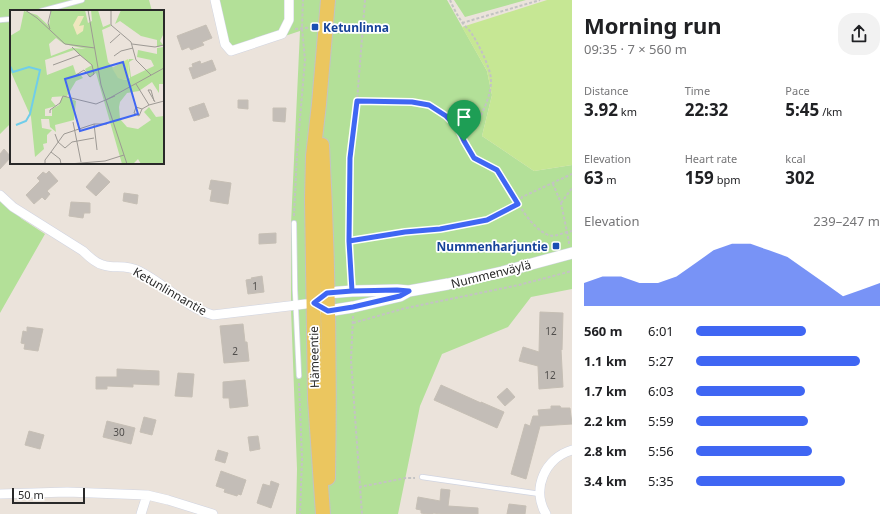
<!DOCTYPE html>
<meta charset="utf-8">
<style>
:root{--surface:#fff;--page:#f2f2f2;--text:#202124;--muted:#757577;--accent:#3f66f3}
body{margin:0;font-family:"Noto Sans",sans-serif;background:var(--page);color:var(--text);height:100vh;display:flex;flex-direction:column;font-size:15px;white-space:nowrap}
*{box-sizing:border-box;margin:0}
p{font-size:13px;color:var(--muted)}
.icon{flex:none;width:22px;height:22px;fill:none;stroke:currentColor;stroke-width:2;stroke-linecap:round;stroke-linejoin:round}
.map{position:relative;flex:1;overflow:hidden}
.drawer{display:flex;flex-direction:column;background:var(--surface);width:320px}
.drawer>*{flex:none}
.scale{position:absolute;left:12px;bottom:10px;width:73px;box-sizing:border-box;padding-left:4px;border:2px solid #292929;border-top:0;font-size:11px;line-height:14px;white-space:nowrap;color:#292929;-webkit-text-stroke:3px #fff;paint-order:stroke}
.pin{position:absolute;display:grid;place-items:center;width:34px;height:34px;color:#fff;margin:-41px -17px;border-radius:50% 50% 50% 0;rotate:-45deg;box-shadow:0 0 4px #0007}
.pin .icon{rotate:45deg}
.round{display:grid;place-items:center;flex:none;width:42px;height:42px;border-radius:16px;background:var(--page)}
.summary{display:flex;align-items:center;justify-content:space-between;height:68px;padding:0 12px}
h1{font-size:22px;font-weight:700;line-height:30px}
.stats{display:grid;grid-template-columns:repeat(3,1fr);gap:6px;height:68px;padding:4px 12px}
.stats div{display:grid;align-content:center}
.stats b{font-size:17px;font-weight:700}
.stats small{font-size:11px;font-weight:400}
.stats p{font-size:11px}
.chart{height:112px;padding:8px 12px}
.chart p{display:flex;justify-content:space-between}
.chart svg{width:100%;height:72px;margin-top:4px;fill:var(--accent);opacity:.7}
ul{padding:0 12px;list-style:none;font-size:13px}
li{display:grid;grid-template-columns:64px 48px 1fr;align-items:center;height:30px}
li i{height:10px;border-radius:5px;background:var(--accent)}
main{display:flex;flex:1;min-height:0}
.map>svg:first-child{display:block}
.green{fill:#b3e098}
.pitch{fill:#c6e794}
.building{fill:#c3bdb7;stroke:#c6bfb5}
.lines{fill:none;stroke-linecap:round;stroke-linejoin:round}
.service-casing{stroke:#d0d4e1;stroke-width:6}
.minor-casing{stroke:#d0d4e1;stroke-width:10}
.tertiary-casing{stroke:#d0d4e1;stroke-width:12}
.primary-casing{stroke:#c3c3c3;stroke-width:16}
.path{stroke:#c3c3c3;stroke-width:2;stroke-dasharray:3 2;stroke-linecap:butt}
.service{stroke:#fff;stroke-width:4.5}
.minor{stroke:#fff;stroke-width:9}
.tertiary{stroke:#fff;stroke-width:11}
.primary{stroke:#ebc65f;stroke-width:14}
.route-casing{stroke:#fff;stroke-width:8}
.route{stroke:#3f66f3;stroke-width:5}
.transit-dot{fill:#1a4fb4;stroke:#fff;stroke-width:1.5}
.labels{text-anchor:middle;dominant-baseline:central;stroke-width:3.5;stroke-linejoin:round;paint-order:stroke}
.number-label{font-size:10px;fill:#504e4c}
.transit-label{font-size:12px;font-weight:bold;fill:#164399;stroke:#fff;text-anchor:start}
.street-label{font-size:12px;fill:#292929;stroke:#fff}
.inset-river{fill:none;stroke:#70cdea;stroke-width:2}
.inset-road{fill:none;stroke:#9d9994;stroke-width:1}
.view{fill:#3f66f3;fill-opacity:0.15;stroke:#3f66f3;stroke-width:2}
.inset-edge{fill:none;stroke:#292929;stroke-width:2}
</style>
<main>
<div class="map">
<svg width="572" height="514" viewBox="0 0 572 514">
<rect width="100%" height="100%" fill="#ebe3db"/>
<path class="green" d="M0,0H149L152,11H11V123L0,134Z
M215,0H447L487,71L492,95L482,136L534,171L572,165V289L531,297L508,327L442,354L420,406L398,514H296L297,469L291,309V224L300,31L228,55Z
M454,0H526L465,17Z
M0,199L22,219L45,234L0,313Z"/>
<path class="pitch" d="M547,0H572V165L534,171L482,136L492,95L487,71L462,27Z"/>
<path class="building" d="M206,25L212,38L202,42L204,45L191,50L189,47L182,50L177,36Z
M212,60L216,70L193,79L189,68L193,67L192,64L200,61L201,64Z
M238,100H248V109L238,108Z
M204,103L209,116L194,121L189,108Z
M273,108H286L285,122L273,121Z
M4,149L11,157L0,169V154Z
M49,171L58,181L47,191L50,194L45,200L42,197L34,204L26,195L40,181L37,178L43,172L46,174Z
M99,172L110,182L96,196L86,187Z
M211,180L231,183L228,204L210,201L212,190L209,189Z
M124,193L138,195L137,204L123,201Z
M71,202L90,203V213H84L83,218L69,216Z
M276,233V243L259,244V234Z
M262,276L264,292L248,294L246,280L252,279L251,278Z
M540,312L563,313L562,350L561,349L563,387L539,389L538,366L519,361L523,347L539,352Z
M243,324L245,342H247L249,361L224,363L220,326Z
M27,327L43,329L38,351L24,349L25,344L21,343L23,331L27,332Z
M117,369L159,371V385L133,384V387L107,386V389H96V377H117Z
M178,373L194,374L192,397L175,396Z
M245,380L248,406L230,408L229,398H223V382Z
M441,385L481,403V402L504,412L497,428L434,400Z
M507,388L515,397L505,406L497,397Z
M551,406H560L561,408H570L572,424L540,426L526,479L511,474L525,424L530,426L533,416H539L538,410L551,409Z
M144,417L156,420L152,435L140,432Z
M107,421L135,428L131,444L103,437Z
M29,431L44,435L40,449L25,445Z
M258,436L260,449L250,451L248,437Z
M218,450L228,453L225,463L215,460Z
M221,471L246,480L241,495L238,494L237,496L224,492L225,489L216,486Z
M271,481L279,484L271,508L257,503L263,484L270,486Z
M441,489L450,490L448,506L478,508V514H441L433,513V514H427L421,513V510L416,509L418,497L440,501Z
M509,504L526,506L525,514H507Z"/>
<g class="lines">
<g class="service-casing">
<path id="service" d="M41,11L82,0
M0,20L11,19
M294,223L295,290L299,376
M422,477L540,494"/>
</g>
<g class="minor-casing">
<path id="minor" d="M215,0L225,44L231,51L282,34L289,20V0
M0,195L13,207L83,251C88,256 95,263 103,265C115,269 125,264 139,271C165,284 185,307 213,315L314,303
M0,494L67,492L147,495L168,500L213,514
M141,514L147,495
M546,514C531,489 545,458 572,450"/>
</g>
<g class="tertiary-casing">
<path id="tertiary" d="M321,297L327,293L352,291L397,290L409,291
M322,308L328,311L353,307L400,296L409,291L448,284L502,272L572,253"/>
</g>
<g class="primary-casing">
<path id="primary" d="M322,145C328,255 330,367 328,478
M323,514L315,399L312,199L313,156L319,104L328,0"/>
</g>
<path class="path" d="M450,0C453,7 457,15 462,22C464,26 469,29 472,34C479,45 490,67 491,79C492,99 476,127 464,141
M462,23L540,0
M295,29L315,27
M357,101C375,101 414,98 430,106C440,111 452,119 458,129C464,137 467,150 474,158C481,164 492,165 498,172C512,190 525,223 546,234C553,238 560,234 567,232L561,203L553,184
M561,203L572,188
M294,216L297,154L305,60L302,28L303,0
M349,241C368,239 387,234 406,232C435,228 507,225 522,197L572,174
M568,243H569L567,232L572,231
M351,282L349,241L350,158L357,101L365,0
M353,316L351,360L362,514
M353,323L406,308L519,285L572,271
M299,383L302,459L300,514
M359,487L406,478H415"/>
<use href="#service" class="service"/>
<use href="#minor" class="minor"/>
<use href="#tertiary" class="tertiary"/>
<use href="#primary" class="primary"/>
</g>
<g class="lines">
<g class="route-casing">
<path id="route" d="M464,141L474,158L497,170L518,204L487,220L440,229L405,232L349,241L352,291L327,293L314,303L328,311L353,307L400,296L409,291L397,290L352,291L349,241L350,158L357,101L412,102L429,105L446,116L458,128L464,141"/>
</g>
<use href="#route" class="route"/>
</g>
<g class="transit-dot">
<rect x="311" y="23" width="8" height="8" rx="2"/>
<rect x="552" y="242" width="8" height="8" rx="2"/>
</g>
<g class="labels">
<g class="number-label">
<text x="255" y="286">1</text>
<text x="551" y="331">12</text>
<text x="235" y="351">2</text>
<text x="550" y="375">12</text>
<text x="119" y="432">30</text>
</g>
<g class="transit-label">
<text x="323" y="27">Ketunlinna</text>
<text x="548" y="246" text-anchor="end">Nummenharjuntie</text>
</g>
<g class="street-label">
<text transform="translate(491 274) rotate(-14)">Nummenväylä</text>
<text transform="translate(170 291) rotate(30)">Ketunlinnantie</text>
<text transform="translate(314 357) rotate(-91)">Hämeentie</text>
</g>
</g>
<g transform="translate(10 10)">
<rect width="154" height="154" fill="#ebe3db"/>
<path d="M11,0L27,5L39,16L41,1L39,0H75L78,13L82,11L81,0H88L93,17L100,14L101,16L92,20L98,52L114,70L120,68L118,52L119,49H124L119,52L121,67L144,56L141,50L127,47L128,40L147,44V38L153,37L154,74H149V83L142,72L129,81L117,83L110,92L109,97L110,109L117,117L128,119L141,110L134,102L139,97L146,107L154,106V153L131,154L128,149L123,154H112L86,63L79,67L75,59L82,55L64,40L35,50L37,65L63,55L66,64L69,63L73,68L66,71L57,86L42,87L41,90L46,96L35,99V106H42V99L49,95L52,87L55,86L66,91L64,110L45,115L46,122L40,117L39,109H31L32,118L42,120L37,125V133L33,134L34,139L25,147L21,107L0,60V26L10,20L14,1ZM46,28L54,34L76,39L62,38L41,46L39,34ZM111,0H154V23L150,31L153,35L147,37V30L131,26L110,11L105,14Z" fill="#b3e098" fill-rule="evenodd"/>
<path d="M68,6H74L69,16L74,15L73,21L67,25L63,15Z" fill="#efe6be"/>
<path d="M118,49L119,68L114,70L108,68L102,58Z" fill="#c6e794"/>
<path class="inset-river" d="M0,56L3,62L19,57L30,60L20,104L16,111L6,115"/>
<path class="inset-road" d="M15,0L27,8L55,34L85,38M38,0L41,1L38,13L40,19M78,0L91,75L117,154M101,0V15L121,32L126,50L141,65M100,33L110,24M122,34L145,37L154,35M104,46L111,41L123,38M43,55L70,45L62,37M66,65L74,60L80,67L84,64L82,55L70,45M126,74L139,95M96,90L154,58M144,91L141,80H138L145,92M132,99L126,97L124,103L129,106L132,99L139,95L154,91M40,103V100L50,93L53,86L86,94L105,86M63,112L71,152M84,114L87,140M45,124L48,132L55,138L62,132L84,128M35,153V150L41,142M51,154L50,149L41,142L54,124L84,114H97M59,154L95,151L114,145"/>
<path class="view" d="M113,52L128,104L70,121L55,69Z"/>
<rect width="154" height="154" class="inset-edge"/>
</g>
</svg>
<div class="scale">50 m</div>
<div class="pin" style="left:464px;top:141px;background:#1e9e55"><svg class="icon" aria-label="arrive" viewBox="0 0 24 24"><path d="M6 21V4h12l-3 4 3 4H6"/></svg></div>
</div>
<section class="drawer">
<div class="summary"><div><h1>Morning run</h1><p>09:35 · 7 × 560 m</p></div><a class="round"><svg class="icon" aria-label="share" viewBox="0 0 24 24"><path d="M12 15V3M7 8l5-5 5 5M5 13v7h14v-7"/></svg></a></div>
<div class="stats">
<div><p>Distance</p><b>3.92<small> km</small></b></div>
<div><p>Time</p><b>22:32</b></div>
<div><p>Pace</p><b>5:45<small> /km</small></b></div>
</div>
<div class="stats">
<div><p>Elevation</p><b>63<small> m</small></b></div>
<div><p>Heart rate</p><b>159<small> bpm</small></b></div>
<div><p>kcal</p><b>302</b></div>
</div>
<div class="chart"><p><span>Elevation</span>239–247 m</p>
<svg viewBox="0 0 160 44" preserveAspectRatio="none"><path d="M0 44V30L10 26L20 26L30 30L40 30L50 26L60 18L70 10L80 6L90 6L100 10L110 14L120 22L130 30L140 38L150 34L160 30V44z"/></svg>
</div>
<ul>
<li><b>560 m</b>6:01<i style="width:60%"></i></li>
<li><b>1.1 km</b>5:27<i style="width:89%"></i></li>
<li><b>1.7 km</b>6:03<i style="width:59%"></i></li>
<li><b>2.2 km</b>5:59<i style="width:61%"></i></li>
<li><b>2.8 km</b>5:56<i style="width:63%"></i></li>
<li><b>3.4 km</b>5:35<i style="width:81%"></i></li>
</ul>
</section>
</main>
